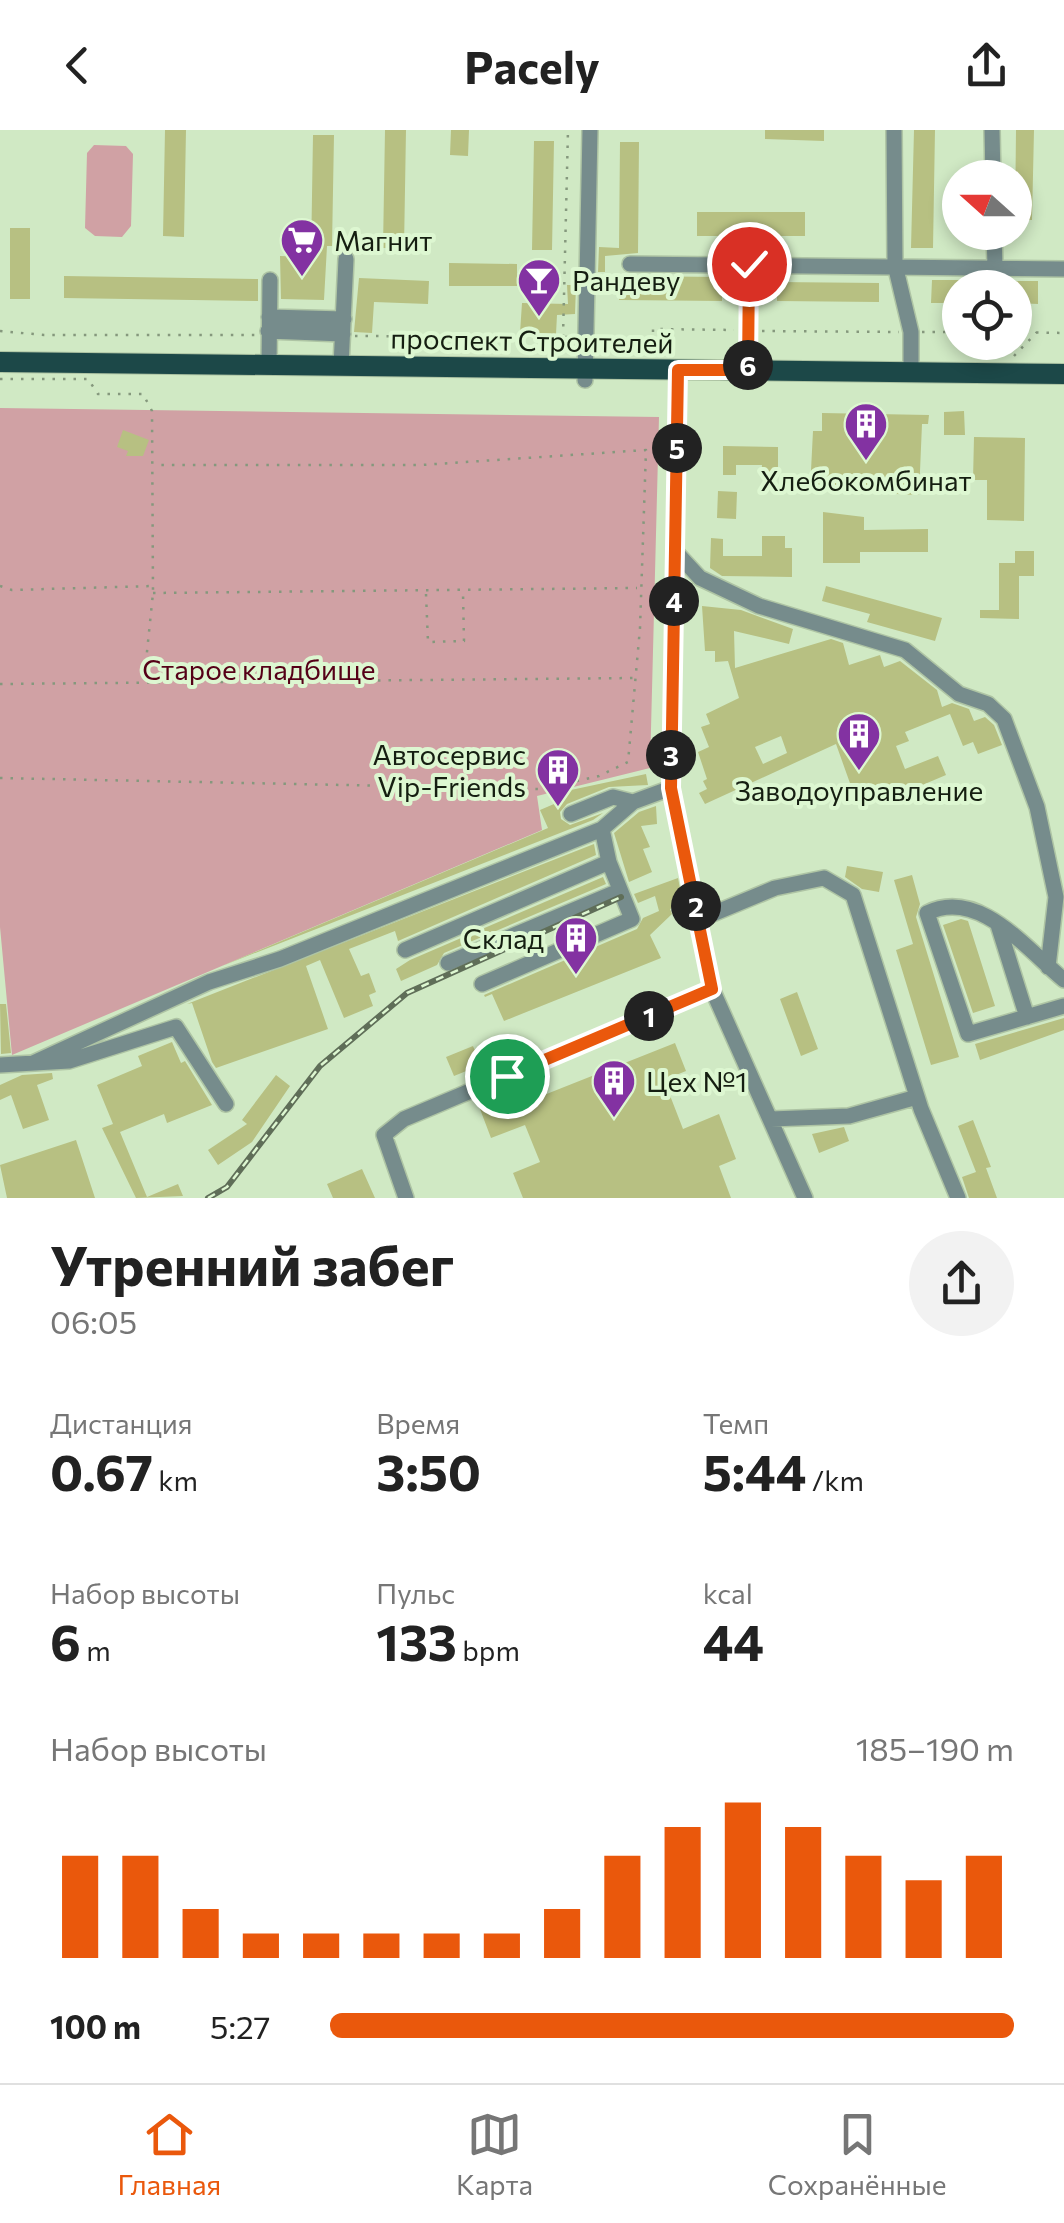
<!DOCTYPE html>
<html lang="ru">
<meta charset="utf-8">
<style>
:root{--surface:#fff;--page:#f2f2f2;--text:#222;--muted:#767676;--line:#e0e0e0;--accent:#ea580c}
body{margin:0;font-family:Commissioner,sans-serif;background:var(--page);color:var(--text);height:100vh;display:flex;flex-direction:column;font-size:38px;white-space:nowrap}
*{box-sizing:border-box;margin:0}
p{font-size:32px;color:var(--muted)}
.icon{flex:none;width:55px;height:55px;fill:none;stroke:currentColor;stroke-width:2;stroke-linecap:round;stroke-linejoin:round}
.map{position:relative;height:1068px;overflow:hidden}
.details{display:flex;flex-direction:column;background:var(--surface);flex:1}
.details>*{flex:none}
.needle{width:65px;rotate:291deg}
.controls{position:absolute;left:942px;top:30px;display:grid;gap:20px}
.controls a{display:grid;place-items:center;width:90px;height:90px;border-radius:50%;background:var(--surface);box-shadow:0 5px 15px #0003;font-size:50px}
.pin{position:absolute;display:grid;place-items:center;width:85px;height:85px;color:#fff;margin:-42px;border:5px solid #fff;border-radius:50%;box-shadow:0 2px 10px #0007}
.km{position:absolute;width:50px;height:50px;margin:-25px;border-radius:50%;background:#222;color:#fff;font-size:28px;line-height:50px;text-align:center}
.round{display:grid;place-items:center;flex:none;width:105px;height:105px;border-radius:52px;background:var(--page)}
.summary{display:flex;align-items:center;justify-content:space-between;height:170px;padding:0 50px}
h1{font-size:55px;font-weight:700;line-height:75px}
.stats{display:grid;grid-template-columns:repeat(3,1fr);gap:15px;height:170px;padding:10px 50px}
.stats div{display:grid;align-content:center}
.stats b{font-size:50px;font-weight:700}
.stats small{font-size:28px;font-weight:400}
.stats p{font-size:28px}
.chart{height:280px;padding:20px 50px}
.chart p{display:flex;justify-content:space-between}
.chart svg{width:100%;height:180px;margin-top:10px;stroke:var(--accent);stroke-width:6}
ul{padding:0 50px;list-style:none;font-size:32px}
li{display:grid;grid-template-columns:160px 120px 1fr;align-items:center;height:75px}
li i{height:25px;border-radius:12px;background:var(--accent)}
header{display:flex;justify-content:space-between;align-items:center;height:130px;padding:0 50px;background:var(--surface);font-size:45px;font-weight:700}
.dock{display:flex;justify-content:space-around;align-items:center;height:140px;border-top:2px solid var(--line);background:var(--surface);font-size:28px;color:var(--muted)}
.dock a{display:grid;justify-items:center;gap:5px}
.dock .on{color:var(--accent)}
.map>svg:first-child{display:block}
.green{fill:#d0a1a4}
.building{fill:#b7c082;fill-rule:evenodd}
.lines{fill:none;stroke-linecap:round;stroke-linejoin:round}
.minor-casing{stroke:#aec4a4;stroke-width:18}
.major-casing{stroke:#aec4a4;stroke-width:22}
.path{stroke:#85987d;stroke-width:2.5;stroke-dasharray:2.5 8;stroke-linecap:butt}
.minor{stroke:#768c8c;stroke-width:15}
.major{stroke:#1c4848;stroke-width:20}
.rail-casing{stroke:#5f6e58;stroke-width:6}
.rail{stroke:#ddf7d1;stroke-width:2.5;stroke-dasharray:8;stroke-linecap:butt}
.route-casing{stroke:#fff;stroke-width:20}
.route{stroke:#ea580c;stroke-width:12}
.labels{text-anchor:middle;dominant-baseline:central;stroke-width:8;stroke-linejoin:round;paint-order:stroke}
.poi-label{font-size:28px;fill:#151e11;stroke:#ddf7d1;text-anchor:start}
.street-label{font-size:28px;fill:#151e11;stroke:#ddf7d1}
.park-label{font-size:28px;fill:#550017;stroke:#ddf7d1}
</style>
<header><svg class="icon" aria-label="back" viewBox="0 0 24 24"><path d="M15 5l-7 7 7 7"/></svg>Pacely<svg class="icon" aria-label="share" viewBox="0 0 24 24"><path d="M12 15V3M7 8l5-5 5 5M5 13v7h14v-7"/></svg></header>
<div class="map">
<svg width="1064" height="1068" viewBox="0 0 1064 1068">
<rect width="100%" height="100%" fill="#d0e9c4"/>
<path class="green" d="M94,15L126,16L133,24L131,96L122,107L95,106L85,98L87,23Z
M0,278L659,287L650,638L537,666L542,700L12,925L0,797Z"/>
<path class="building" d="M165,0H186L184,107L163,106Z
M385,0H406L404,118H383Z
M451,0H469L468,26L450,25Z
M765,0H824V11L765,9Z
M914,0H935L933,118H911Z
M1016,0H1034L1032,90H1015Z
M313,5H334L332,116H327L324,170L281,169L280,126L311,127Z
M534,11H554L552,120H532Z
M620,12H639L638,123L605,126V142H598L599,117L619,118Z
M697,82H805V106H697Z
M10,98H30V169H10Z
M449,133L517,134V156H449Z
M64,146L258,149V171L64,168Z
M619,146L722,147V171L619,170Z
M359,148L429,151L428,174L374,172L372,203L354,202Z
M932,150H960V173H931Z
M1015,151H1038V174L1015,173Z
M777,152L879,153V172L777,171Z
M567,155H576L575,184L557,185L556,204L520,203L522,173L568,174Z
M964,281L965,305H944V282Z
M822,283L929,285L928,294H922L919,365L810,360L813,301H822Z
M123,300L149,310L143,326H126L128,321L117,317Z
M974,307L1025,308L1024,391L987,390V350H973Z
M723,316L778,317V346H761L762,335H736V345H723Z
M718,361L737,362L736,389L717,388Z
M823,382L864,387V400L928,399V422H860V433H823Z
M762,406H785V418H792V447L722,446L710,438L711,408L723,409V426H762Z
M1015,421H1034V446H1019V489L980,488V480H999V433H1015Z
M826,456L942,488L935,511L867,492L870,484L822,471Z
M702,476L741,480L793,499L789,514L734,501L735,538L831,509L843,513L849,535L880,525L884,537L900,531L937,560L942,577L952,573L969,579L974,591L985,587L994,595L1002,615L978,624L973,612L963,616L950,584L905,602L909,611L896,616L905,639L938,626L946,645L894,667L890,658L856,670L836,614L705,674L699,663L707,659L703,651L707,649L698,622L709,617L701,597L710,594L706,584L739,568L728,531L715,532V521H705ZM781,606L787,623L763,634L755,617Z
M646,644L648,655L609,657L567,674L560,682L561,689L570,695L603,683L593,690L222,836L548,698L540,680L554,674L552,664Z
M656,676L657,694L641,696L650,717L643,719L652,742L629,752L614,703L639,682Z
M594,714L596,725L398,811L395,801L349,819L361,846L369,843L376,862L369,865L373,876L344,888L320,830L306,836L328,899L216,938L212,932L192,873L187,874Z
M847,736L883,742L879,762L862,759L845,747Z
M912,745L920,774L916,787L959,927L931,935L896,820L913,814L894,750Z
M603,747L606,754L444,823L437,835L401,851L396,839L410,830Z
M678,748L683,774L670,779L672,784L650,805L661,828L504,891L492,864L485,867L484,865L637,799L643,788L659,781L655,766L638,773L634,764Z
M961,789L968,791L995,876L973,883L943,795Z
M797,862L818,919L801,926L780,869Z
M0,874H6L11,923L1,924Z
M1064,888V900L980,930L975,914Z
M172,912L181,933L185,931L212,975L167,993L164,984L120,1002L147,1067L178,1054L183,1066L136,1068L102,998L113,994L97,955L142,936L138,926Z
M675,913L686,941L664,950L683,999L719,984L736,1029L719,1036L731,1068H523L513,1043L540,1032L525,995L491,1008L480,979L535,957L539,967Z
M473,916L481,935L454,946L446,927Z
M52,943L53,949L37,955L49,990L23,999L11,965L0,970V955L22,945Z
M276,945L290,956L252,1012L218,1035L208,1020L247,994L242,990Z
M973,990L991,1037L986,1038L997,1068H969L962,1047L976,1042L958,996Z
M844,997L849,1011L819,1023L812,1004Z
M76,1010L95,1068H7L0,1035Z
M362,1039L375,1068H333L327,1054Z"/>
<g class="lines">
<g class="minor-casing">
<path id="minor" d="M894,0L895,135L911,202V242
M992,0L993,48
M994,102L995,136
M630,134L1064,139
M269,187L344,189
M268,201L343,204
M269,235L270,150
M341,236L346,129
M678,240L671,658L712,859L805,1068
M748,240L749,114
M585,250L590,0
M675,421L700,448L759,476L905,520L959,564L988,574L1004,589L1037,677L1056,767L1048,837
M571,684L613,667L633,672
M698,790L775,758L824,748L853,765L921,979L958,1068
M998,795L1027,887
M405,820L609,732
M448,833L619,761
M1064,850C1027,820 979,757 927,783L968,904L1064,876
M482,854L632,789L609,732L602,699
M33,933L209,852L280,829L602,699L633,672L671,658
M0,935L69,931L176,897L226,974
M771,989L849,986L917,967
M406,1068L384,1005L404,989L712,859"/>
</g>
<g class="major-casing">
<path id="major" d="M0,232L1064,244"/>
</g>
<path class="path" d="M0,201L44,205H257
M762,201L899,202
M922,202H960
M1015,202L1064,203
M355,206L572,207
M563,207L568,0
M600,209L653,212V199L734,200
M973,212L993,229
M1014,226L1037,202
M0,249H88L98,264H143L152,281L153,463L144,551
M0,456L12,460L153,456
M153,463L637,458
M426,464L428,512L464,511L463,463
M0,554L633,548
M0,648L541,659L599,646L628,632L640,498L646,320L421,335H155"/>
<use href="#minor" class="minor"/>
<use href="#major" class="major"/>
<g class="rail-casing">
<path id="rail" d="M208,1068L227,1057L320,936L407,863L621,767"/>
</g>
<use href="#rail" class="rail"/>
</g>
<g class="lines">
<g class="route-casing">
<path id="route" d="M507,946L712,859L671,658L678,240H748L749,134"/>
</g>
<use href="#route" class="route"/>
</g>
<defs>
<g id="supermarket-pin" transform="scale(2.25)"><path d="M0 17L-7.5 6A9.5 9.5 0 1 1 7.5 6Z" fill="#8332a2" stroke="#ddf7d1"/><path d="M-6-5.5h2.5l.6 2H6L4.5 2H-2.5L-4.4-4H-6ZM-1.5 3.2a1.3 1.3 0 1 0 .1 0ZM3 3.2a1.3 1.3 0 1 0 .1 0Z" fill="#fff"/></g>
<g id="bar-pin" transform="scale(2.25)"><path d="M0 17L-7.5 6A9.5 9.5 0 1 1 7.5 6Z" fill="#8332a2" stroke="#ddf7d1"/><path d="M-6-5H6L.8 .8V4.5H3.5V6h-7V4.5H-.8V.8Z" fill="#fff"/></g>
<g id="building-pin" transform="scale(2.25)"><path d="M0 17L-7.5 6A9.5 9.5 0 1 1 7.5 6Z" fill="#8332a2" stroke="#ddf7d1"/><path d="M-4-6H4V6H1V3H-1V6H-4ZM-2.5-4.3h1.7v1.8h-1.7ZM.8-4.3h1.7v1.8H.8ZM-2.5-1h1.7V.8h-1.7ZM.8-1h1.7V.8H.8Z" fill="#fff"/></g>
</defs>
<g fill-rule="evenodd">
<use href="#supermarket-pin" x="302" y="110"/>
<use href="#bar-pin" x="539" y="150"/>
<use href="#building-pin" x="866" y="294"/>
<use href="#building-pin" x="859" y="604"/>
<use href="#building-pin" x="558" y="640"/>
<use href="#building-pin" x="576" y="808"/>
<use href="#building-pin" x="614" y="951"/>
</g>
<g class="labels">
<g class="poi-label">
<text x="334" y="110">Магнит</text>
<text x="572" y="150">Рандеву</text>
<text x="866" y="350" text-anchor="middle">Хлебокомбинат</text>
<text x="526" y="624" text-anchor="end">Автосервис<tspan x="526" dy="32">Vip-Friends</tspan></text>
<text x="859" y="660" text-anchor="middle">Заводоуправление</text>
<text x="544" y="808" text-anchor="end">Склад</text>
<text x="646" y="951">Цех №1</text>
</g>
<g class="street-label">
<text transform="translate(532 210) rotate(1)">проспект Строителей</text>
</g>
<g class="park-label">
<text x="259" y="539">Старое кладбище</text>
</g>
</g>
</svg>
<div class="controls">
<a><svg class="needle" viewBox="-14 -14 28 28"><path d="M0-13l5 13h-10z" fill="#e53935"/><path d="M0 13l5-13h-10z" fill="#767676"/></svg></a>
<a><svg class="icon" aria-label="locate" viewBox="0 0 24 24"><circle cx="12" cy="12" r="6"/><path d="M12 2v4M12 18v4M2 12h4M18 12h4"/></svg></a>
</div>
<div class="pin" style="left:507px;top:946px;background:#1e9e55"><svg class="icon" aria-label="arrive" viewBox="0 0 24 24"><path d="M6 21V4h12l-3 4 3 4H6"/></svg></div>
<div class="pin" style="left:749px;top:134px;background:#d93025"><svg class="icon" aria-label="check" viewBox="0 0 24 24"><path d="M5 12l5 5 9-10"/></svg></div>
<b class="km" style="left:649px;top:886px">1</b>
<b class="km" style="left:696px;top:776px">2</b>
<b class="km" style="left:671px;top:625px">3</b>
<b class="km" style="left:674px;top:471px">4</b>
<b class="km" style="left:677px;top:318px">5</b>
<b class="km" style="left:748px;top:235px">6</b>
</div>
<section class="details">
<div class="summary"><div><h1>Утренний забег</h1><p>06:05</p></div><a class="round"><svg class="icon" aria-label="share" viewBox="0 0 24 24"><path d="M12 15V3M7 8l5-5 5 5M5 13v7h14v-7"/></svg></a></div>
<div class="stats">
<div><p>Дистанция</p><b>0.67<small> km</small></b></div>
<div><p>Время</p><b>3:50</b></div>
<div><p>Темп</p><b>5:44<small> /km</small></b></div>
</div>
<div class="stats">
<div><p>Набор высоты</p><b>6<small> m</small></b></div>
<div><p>Пульс</p><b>133<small> bpm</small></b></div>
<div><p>kcal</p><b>44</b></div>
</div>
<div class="chart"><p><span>Набор высоты</span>185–190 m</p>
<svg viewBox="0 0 160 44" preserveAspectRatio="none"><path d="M5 44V19M15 44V19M25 44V32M35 44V38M45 44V38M55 44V38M65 44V38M75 44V38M85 44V32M95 44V19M105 44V12M115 44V6M125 44V12M135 44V19M145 44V25M155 44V19"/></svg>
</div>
<ul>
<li><b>100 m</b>5:27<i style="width:100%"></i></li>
</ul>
</section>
<nav class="dock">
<a class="on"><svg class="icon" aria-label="home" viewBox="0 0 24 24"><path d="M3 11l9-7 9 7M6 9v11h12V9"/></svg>Главная</a>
<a><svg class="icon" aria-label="map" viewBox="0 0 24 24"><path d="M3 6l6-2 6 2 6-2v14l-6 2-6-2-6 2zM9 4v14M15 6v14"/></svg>Карта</a>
<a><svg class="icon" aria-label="saved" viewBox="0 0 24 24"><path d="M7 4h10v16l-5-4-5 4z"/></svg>Сохранённые</a>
</nav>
